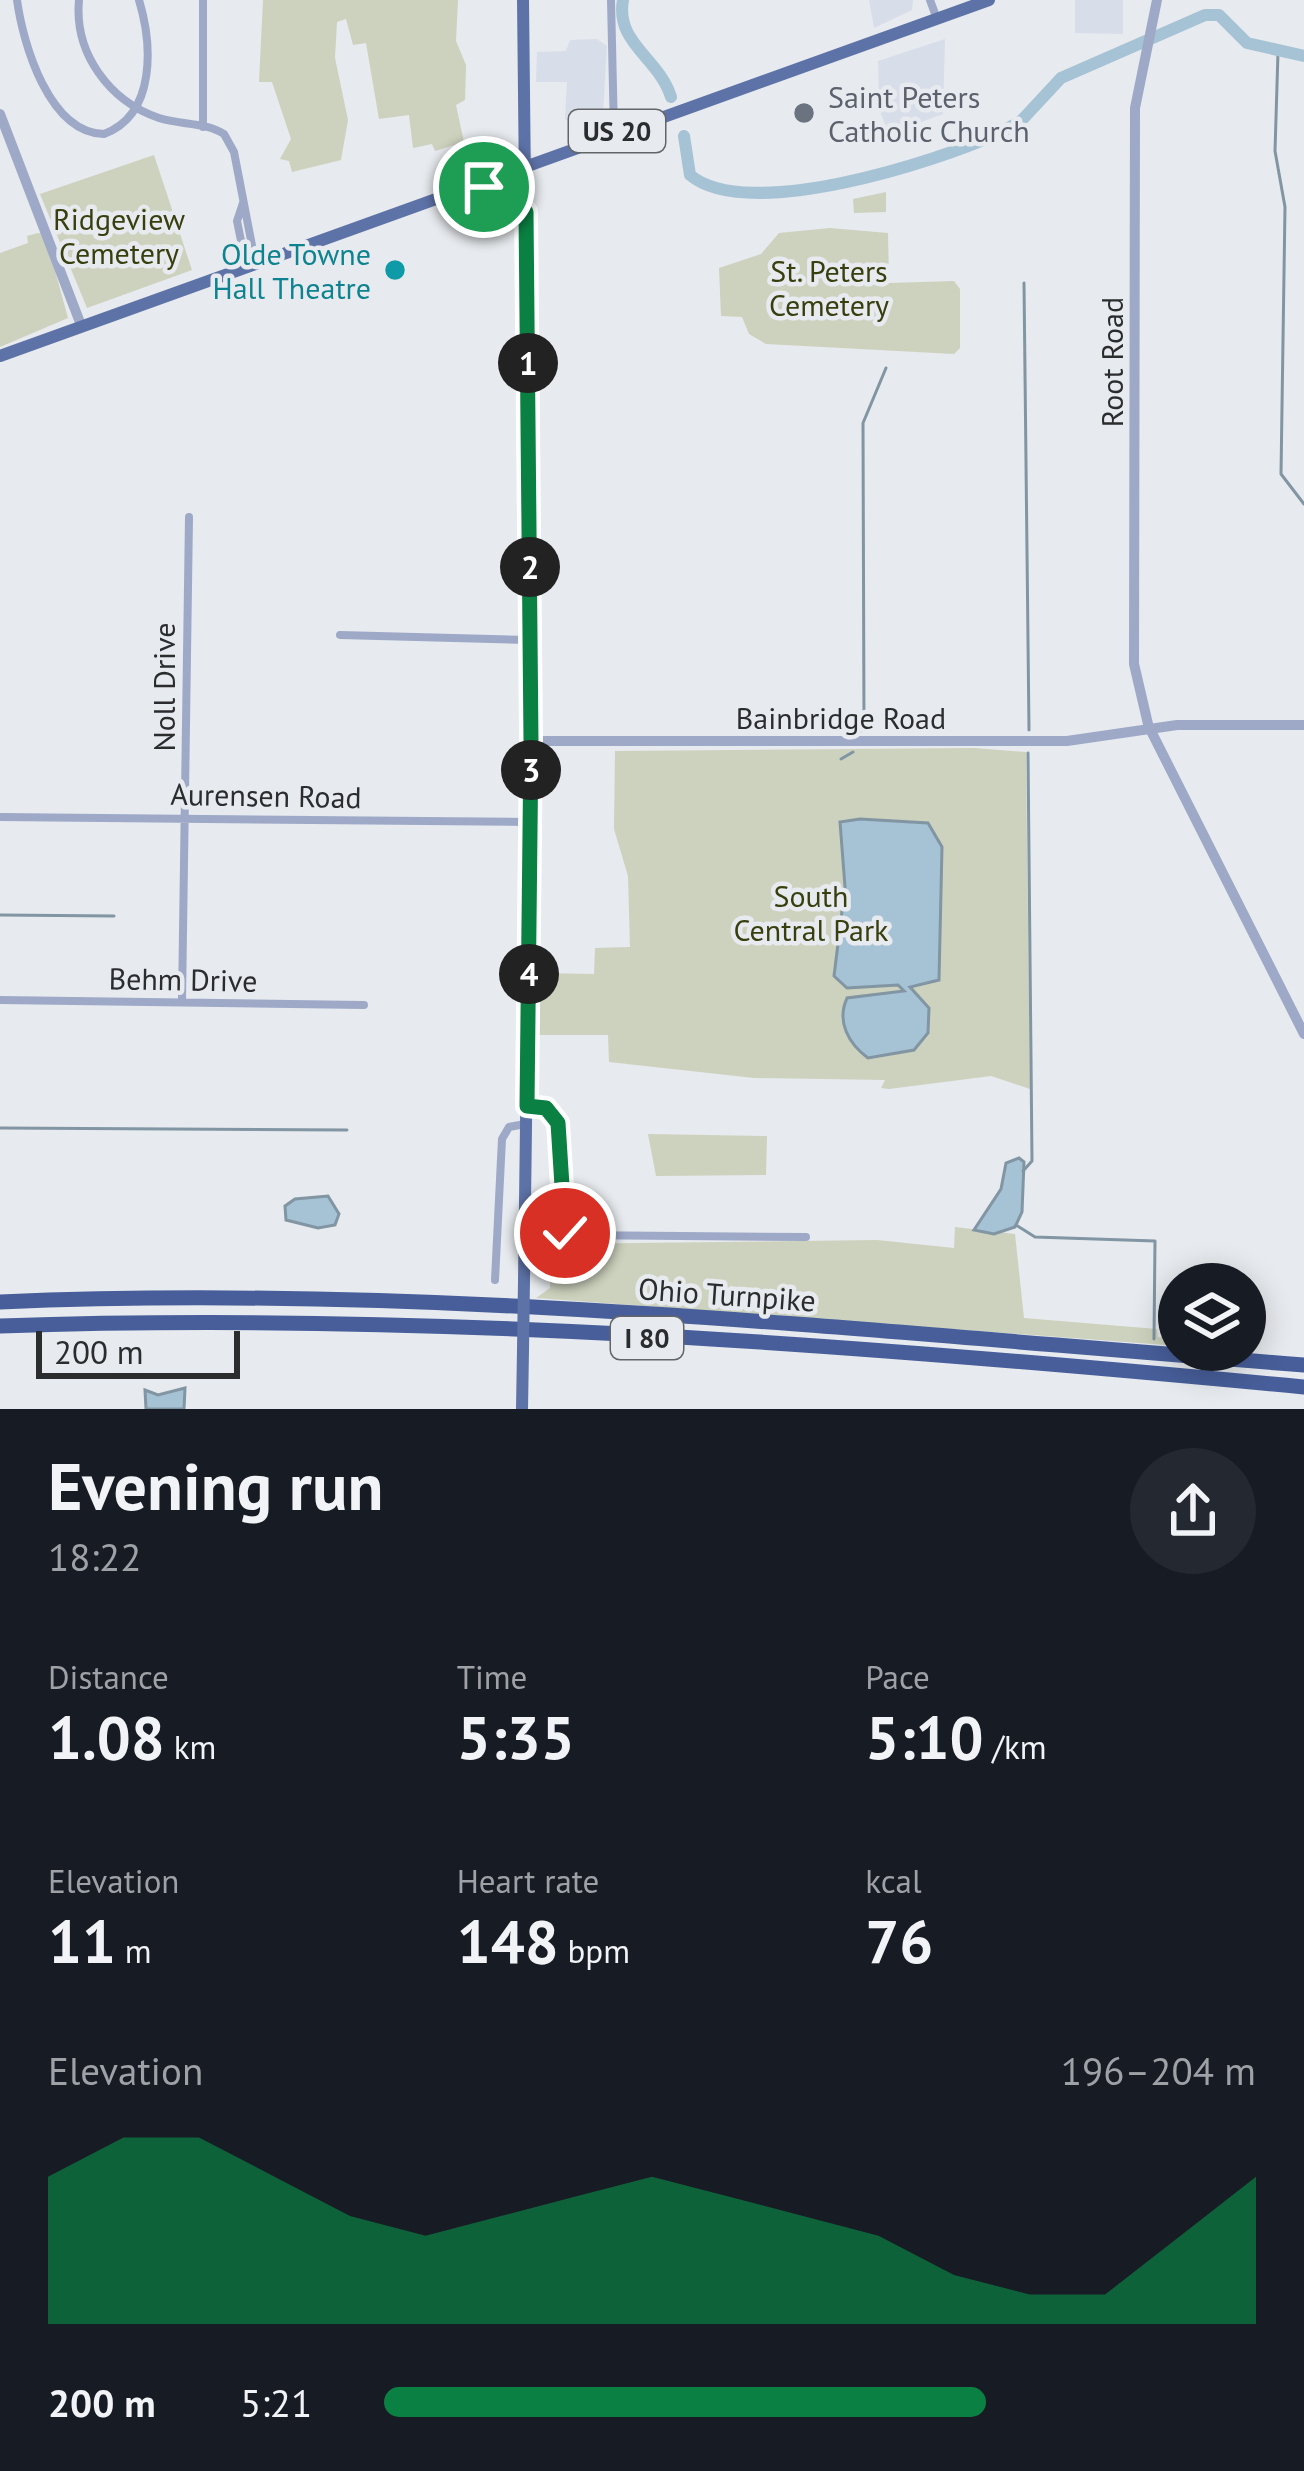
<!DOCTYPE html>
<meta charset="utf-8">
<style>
:root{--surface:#171b24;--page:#242831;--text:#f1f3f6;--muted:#9ea1a6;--accent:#0b8043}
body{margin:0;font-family:"PT Sans",sans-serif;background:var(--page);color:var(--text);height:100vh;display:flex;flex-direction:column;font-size:45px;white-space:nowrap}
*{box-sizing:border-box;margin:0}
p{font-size:39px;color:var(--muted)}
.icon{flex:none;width:66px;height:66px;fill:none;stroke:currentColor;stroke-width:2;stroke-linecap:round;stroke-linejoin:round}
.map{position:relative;height:1409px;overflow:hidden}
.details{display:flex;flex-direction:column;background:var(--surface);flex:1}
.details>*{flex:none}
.controls{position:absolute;left:1158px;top:1263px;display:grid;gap:24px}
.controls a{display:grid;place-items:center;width:108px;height:108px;border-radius:50%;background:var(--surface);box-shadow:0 6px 30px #0003;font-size:60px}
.scale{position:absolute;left:36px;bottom:30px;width:204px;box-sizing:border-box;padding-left:12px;border:6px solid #2b2c2e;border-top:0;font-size:33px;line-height:42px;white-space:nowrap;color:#2b2c2e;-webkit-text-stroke:9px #e7eaee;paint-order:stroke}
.pin{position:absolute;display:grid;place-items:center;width:102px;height:102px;color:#fff;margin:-51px;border:6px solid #fff;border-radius:50%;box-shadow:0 3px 12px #0007}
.km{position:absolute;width:60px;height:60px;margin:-30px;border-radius:50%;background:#222;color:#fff;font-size:33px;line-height:60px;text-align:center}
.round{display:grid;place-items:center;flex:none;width:126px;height:126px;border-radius:63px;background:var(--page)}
.overview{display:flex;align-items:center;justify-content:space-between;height:204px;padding:0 48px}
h1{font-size:66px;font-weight:700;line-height:90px}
.figures{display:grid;grid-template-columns:repeat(3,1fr);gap:18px;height:204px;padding:12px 48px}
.figures div{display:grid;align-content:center}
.figures b{font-size:60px;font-weight:700}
.figures small{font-size:33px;font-weight:400}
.figures p{font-size:33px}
.chart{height:336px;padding:24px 48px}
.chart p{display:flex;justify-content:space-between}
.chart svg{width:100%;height:216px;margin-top:12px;fill:var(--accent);opacity:.7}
ul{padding:0 48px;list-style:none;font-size:39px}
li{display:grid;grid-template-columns:192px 144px 1fr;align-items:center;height:90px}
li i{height:30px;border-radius:15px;background:var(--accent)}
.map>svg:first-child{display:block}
.built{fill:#d8dee9}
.green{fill:#cdd2be}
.water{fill:#a6c2d5;stroke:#8195a3;stroke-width:3}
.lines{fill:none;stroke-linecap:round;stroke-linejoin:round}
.stream{stroke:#8195a3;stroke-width:3}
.river{stroke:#a6c2d5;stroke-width:12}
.minor{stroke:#9da9c7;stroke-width:8}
.tertiary{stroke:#9da9c7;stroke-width:10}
.primary{stroke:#5d72a7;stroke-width:12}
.motorway{stroke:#475e9a;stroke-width:15}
.primary-bridge{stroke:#5d72a7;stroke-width:12}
.route-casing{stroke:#fff;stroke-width:24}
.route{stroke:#0b8043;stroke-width:15}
.worship-dot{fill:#6b7280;stroke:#e7eaee;stroke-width:4.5}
.culture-dot{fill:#0f9aa8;stroke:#e7eaee;stroke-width:4.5}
.labels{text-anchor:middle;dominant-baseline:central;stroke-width:9;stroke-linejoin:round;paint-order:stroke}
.shield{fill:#e7eaee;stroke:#636568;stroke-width:3}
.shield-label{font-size:27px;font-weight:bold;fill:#2b2c2e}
.worship-label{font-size:30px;fill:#5b616d;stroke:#e7eaee;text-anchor:start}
.park-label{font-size:30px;fill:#373f0e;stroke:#e7eaee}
.culture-label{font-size:30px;fill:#0d838f;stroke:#e7eaee;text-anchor:end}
.street-label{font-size:30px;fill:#2b2c2e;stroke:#e7eaee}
</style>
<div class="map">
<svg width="1304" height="1409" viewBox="0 0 1304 1409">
<rect width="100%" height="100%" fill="#e7eaee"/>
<path class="built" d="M869,0H913L912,10L874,28Z
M1075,0H1123V34L1075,33Z
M597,39L607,46L603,113L574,125L565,119L567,82H536L537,52L566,51L570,40Z
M945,39L943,114L889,134L879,109L878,61Z"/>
<path class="green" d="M263,0H458L456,41L466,65L465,100L456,105L464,142L435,151L432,144L413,148L409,115L379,119L366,43L353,45L346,19L337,22L335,58L348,120L341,160L292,172L289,161L280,159L291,139L272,82H259Z
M154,155L192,270L87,308L40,194Z
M886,192V212L854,213L853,199Z
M830,228L888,233L889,283L954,281L960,289V348L954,354L766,344L749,334L742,317L721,316L719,268L761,254L779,233Z
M38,233L45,234L68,318L0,347V253L28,243L27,236Z
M974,748L1026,752L1030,1089L991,1076L889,1089L881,1088L885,1080L754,1078L609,1062L608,1035H537L538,973L594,974L595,948L630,947L628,876L614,829L615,751Z
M648,1134L767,1136L766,1175L656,1176Z
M955,1227L1015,1234L1024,1318L1157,1329L1158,1337L1179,1339V1346L536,1298L550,1288V1244L877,1240L954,1248Z"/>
<path class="water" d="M860,819L928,823L942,847L939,980L910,987L929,1008L928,1033L914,1050L868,1058C849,1044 836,1022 847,998L904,991L898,985L847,988L834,976L845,887L840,822Z
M1019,1158L1024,1162L1022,1212L1015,1227L994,1234L974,1230L1001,1189L1006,1163Z
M328,1196L339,1214L335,1225L318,1228L286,1220L285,1206L295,1199Z
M185,1388L184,1409H146L145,1390L158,1395Z"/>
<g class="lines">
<path class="stream" d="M1278,52L1275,151L1285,207L1281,474L1304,504
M1024,283L1029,730
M859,732L864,729L863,423L886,368
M841,759L853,752
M0,915L114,916
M0,1128L347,1130
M1023,1171L1032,1161L1028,753
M1016,1225L1035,1237L1155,1241L1154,1339"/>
<path class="river" d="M623,0C615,43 659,58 671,97
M684,136L690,175C747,223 937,162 999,133L1021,121L1061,78L1205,15H1219L1247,43L1304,56"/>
<path class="minor" d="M17,0C23,44 49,133 104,134C157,114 152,43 139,0
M79,0C74,53 109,101 159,118C180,125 206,122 224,134L234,152L255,261
M203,0V127
M611,0L614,132
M930,0L937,19
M243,203L237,221L246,265
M340,635L529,640
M0,817L529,822
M0,1000L364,1005
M182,1001L189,517
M527,1106L546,1108L558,1123L561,1223L568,1235L806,1237
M495,1280L502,1139L509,1127L525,1124"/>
<path class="tertiary" d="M0,114L81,325
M1148,724L1134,664L1135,108L1157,0
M1149,727L1304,1034
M531,741H1067L1177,725H1304"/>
<path class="primary" d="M523,0L531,741L524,1280
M472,187L502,190L526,211
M0,356L989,0
M522,1409L523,1350"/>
<path class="motorway" d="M0,1302C435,1283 870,1332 1304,1365
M0,1326C434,1311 872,1346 1304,1387"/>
<path class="primary-bridge" d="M523,1350L524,1280"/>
</g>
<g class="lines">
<g class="route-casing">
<path id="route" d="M484,187L510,193L526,212L531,741L527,1106L546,1108L558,1123L565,1233"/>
</g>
<use href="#route" class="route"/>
</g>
<circle class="worship-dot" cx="804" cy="113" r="12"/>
<circle class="culture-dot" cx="395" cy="270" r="12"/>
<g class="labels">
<g class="shield">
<rect x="569" y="110" width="96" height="42" rx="9"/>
<rect x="611" y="1317" width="72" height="42" rx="9"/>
</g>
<g class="shield-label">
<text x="617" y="131">US 20</text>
<text x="647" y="1338">I 80</text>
</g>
<g class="worship-label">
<text x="828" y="96">Saint Peters<tspan x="828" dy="34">Catholic Church</tspan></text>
</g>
<g class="park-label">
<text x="119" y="218">Ridgeview<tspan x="119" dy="34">Cemetery</tspan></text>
<text x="829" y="270">St. Peters<tspan x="829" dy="34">Cemetery</tspan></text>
<text x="811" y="895">South<tspan x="811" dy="34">Central Park</tspan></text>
</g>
<g class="culture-label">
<text x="371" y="253">Olde Towne<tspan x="371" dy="34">Hall Theatre</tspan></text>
</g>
<g class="street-label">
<text transform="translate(1111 362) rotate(-90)">Root Road</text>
<text transform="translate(163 687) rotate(-90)">Noll Drive</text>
<text x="841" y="717">Bainbridge Road</text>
<text transform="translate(266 795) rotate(1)">Aurensen Road</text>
<text transform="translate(183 979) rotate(1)">Behm Drive</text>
<text transform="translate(727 1294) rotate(4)">Ohio Turnpike</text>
</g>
</g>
</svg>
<div class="controls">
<a><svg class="icon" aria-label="layers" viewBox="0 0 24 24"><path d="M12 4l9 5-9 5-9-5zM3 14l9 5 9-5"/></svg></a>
</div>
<div class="scale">200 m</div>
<div class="pin" style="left:484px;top:187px;background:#1e9e55"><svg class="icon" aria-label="arrive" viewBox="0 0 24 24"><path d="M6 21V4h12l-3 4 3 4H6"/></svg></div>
<div class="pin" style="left:565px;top:1233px;background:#d93025"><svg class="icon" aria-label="check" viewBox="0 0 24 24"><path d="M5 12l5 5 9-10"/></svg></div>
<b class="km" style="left:528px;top:363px">1</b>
<b class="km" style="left:530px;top:567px">2</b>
<b class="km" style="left:531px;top:770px">3</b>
<b class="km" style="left:529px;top:974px">4</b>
</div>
<section class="details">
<div class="overview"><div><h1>Evening run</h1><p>18:22</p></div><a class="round"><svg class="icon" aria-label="share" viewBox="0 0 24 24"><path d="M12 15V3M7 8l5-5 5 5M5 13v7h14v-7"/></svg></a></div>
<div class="figures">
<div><p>Distance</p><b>1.08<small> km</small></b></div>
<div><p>Time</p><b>5:35</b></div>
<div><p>Pace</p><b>5:10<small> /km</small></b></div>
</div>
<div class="figures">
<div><p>Elevation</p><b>11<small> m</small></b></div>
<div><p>Heart rate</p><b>148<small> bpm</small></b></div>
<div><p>kcal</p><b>76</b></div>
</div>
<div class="chart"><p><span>Elevation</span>196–204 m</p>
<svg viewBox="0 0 160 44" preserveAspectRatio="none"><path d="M0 44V14L10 6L20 6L30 14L40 22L50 26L60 22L70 18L80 14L90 18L100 22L110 26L120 34L130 38L140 38L150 26L160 14V44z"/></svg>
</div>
<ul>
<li><b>200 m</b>5:21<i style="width:69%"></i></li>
</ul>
</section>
